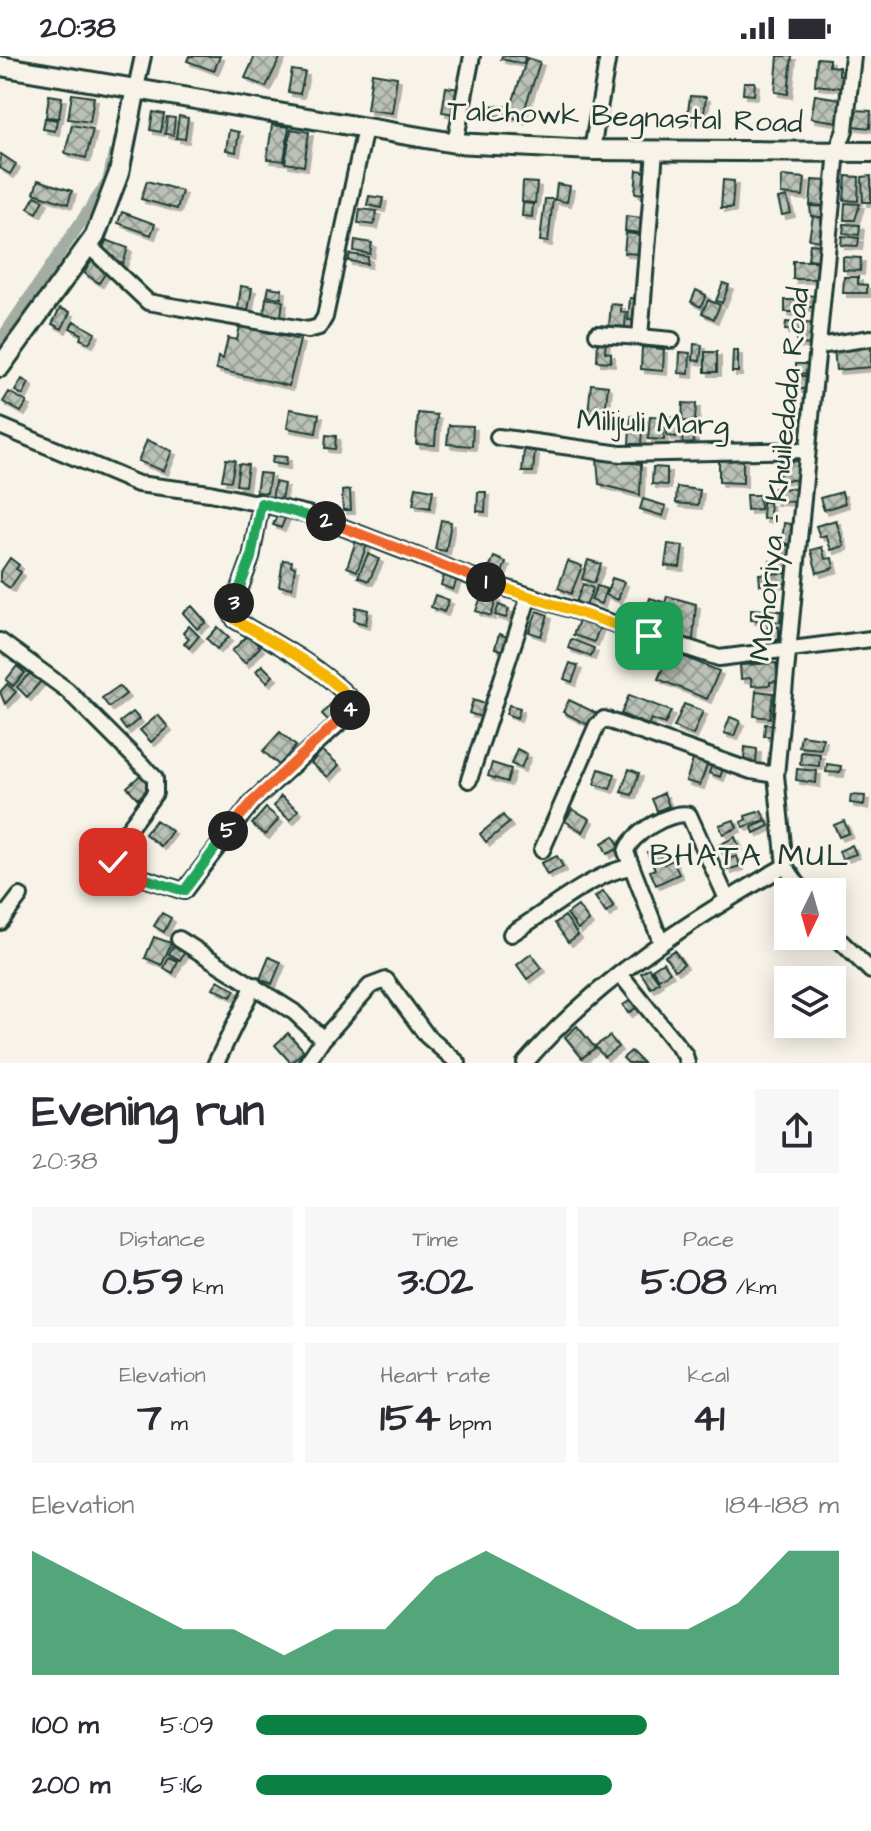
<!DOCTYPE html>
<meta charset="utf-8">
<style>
:root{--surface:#fff;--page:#f7f7f7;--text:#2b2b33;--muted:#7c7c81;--accent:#0b8043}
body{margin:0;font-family:"Architects Daughter",sans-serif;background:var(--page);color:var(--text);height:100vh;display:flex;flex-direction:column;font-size:30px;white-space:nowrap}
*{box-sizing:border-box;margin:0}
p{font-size:26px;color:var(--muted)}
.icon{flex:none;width:44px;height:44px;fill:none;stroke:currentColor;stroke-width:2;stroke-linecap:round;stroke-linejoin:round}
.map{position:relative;height:1007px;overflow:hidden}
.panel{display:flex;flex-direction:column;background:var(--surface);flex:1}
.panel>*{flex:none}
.needle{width:52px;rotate:185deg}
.fabs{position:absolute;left:774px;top:822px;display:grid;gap:16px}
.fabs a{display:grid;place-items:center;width:72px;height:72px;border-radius:0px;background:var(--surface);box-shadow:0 4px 20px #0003;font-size:40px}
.pin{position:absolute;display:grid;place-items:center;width:68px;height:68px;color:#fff;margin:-34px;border-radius:16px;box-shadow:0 4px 12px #0006}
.km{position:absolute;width:40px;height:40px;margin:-20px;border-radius:50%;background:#222;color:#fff;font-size:22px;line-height:40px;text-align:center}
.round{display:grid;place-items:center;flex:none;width:84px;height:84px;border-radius:0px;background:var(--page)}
.summary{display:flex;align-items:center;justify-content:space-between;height:136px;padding:0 32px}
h1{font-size:44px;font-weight:700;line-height:60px}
.figures{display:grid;grid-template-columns:repeat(3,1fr);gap:12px;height:136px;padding:8px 32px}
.figures div{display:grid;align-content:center;border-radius:0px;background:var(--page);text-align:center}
.figures b{font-size:40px;font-weight:700}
.figures small{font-size:22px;font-weight:400}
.figures p{font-size:22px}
.chart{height:224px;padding:16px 32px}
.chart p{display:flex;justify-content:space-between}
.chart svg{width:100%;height:144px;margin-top:8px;fill:var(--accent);opacity:.7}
ul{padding:0 32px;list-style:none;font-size:26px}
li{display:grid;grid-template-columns:128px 96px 1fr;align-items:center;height:60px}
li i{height:20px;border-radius:10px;background:var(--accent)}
.status{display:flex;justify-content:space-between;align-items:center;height:56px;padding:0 40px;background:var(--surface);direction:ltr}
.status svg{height:22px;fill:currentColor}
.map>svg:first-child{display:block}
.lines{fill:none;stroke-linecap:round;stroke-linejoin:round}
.canal{stroke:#a4ada3;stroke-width:12}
.building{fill:url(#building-cross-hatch);stroke:#1f3d34;stroke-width:2;filter:url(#shadow)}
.street-casing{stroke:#1f3d34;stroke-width:20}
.secondary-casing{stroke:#1f3d34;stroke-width:24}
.street{stroke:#f7f3e8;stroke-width:14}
.secondary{stroke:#f7f3e8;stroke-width:18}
.split-1-casing{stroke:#fff;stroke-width:16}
.split-2-casing{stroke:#fff;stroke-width:16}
.split-3-casing{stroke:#fff;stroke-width:16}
.split-4-casing{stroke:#fff;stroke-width:16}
.split-5-casing{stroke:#fff;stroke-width:16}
.split-6-casing{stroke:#fff;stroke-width:16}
.split-1{stroke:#f5b400;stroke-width:10}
.split-2{stroke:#f0652b;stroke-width:10}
.split-3{stroke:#22a559;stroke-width:10}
.split-4{stroke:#f5b400;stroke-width:10}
.split-5{stroke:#f0652b;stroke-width:10}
.split-6{stroke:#22a559;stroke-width:10}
.labels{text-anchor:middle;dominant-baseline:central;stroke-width:6;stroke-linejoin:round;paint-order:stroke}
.street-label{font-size:30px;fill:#1f3d34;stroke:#f7f3e8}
.neighbourhood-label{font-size:32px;letter-spacing:2px;fill:#1f3d34;stroke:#f7f3e8}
</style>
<div class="status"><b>20:38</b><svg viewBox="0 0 49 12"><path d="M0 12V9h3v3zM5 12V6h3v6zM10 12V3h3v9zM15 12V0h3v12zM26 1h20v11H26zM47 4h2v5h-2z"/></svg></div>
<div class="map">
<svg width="871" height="1007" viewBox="0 0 871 1007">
<defs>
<pattern id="building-cross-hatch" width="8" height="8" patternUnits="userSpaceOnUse" patternTransform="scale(2)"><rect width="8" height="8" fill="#bbc1b6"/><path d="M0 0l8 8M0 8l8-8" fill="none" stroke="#979e95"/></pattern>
<filter id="shadow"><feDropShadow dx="4" dy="4" stdDeviation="0" flood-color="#0004"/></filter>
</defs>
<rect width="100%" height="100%" fill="#f7f3e8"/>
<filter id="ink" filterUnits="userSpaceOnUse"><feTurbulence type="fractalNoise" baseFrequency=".0125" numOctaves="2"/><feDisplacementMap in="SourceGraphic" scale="16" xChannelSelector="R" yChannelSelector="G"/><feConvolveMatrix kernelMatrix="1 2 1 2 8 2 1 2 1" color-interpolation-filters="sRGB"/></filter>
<g filter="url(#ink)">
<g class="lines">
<path class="canal" d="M0,285L108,126L114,98"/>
</g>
<path class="building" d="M189,0H220L214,15L187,5Z
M255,0H281L266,31L245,22Z
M502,0H522L525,1L524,8L501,3Z
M778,0H792L788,38L775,36Z
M527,2L540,6L521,64L508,60Z
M817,2L829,3V10L839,11V19L844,20L843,32L815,29Z
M292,14L305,16L300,38L288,36Z
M372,17L397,21L392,57L367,54Z
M744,26H755L754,39L743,38Z
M446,31L460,33L455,58L442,56Z
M72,38L94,41L90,66L68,63Z
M49,39L62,41L59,62L46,61Z
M815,39L841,43L838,66L811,62Z
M690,40L706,41L703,66L687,64Z
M485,49L508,51L507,61L484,59Z
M854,54L871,55L870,72L853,70Z
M153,56L164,58L161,76L150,74Z
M179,60L188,62L185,83L176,82Z
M167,61L175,62L173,79L165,78Z
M45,62L57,64L55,75L43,73Z
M72,69L93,73L86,102L65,97Z
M272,69L289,71L284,105L267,103Z
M291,73L309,76L304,110L285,107Z
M229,74L239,76L236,96L226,94Z
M1,98L16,108L10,118L0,112Z
M637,114L650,116L647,138L635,137Z
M782,120L805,122L803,140L781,138Z
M846,120L859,121L858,145L844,144Z
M871,120V146H863L862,121Z
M38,124L72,135L68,148L34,137Z
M723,124L734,125L732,152H721Z
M812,124L827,125L825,150L810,149Z
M147,125L182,135L177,153L141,143Z
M523,126L537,127L535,147L522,146Z
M557,128L570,130L567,146L555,144Z
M35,140L44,144L37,157L28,152Z
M369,140L383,142L381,152L367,149Z
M787,141L791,157L782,159L778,143Z
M545,143H553L548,186L540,185Z
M523,147L533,148L532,161L522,160Z
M845,147L860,148L855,164H844Z
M810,150L829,151V162L811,160Z
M360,153L377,155L374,169L358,167Z
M122,156L155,168L151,179L118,167Z
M626,160L643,162L641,177L625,175Z
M813,160L830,164L826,186L809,183Z
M844,168L860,169L859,179L843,177Z
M626,177L641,179L639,198L624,197Z
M842,180L859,182L858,190L841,189Z
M106,184L128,192L123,207L101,199Z
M355,184L372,187L370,198L354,195Z
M810,188L828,190L826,205L808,203Z
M350,198L368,201L367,208L348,205Z
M843,201L861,202L860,215L843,214Z
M93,203L108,213L99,227L84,217Z
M793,205H817V223H793Z
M844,221H858V228L867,229V237H843Z
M723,227L729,229L722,247L716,245Z
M241,230L252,232L248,255L238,253Z
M269,231L282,233L281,242L267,240Z
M696,234L706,239L701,251L691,246Z
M801,239L816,240V251H801Z
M266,242L283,245L281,260L264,258Z
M630,242L642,243L640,265L628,264Z
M708,244L720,249L714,263L702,257Z
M785,244H798V256H785Z
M611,248L621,249V256H626L625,271L609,270Z
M60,252L70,256L62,273L52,268Z
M74,265L95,277L89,287L80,283L82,278L70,272Z
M786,266L803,268V275L785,274Z
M806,267L817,268L816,289L797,288V277H805Z
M240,270L300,284L289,330L216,313L218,301L223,303L228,282L237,284Z
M598,283H606L605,296L611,297V306L597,305Z
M694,288L702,289L700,305L693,304Z
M871,289V311L836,314L834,292Z
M642,291L664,293L663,315L641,313Z
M733,295H738V316H732Z
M680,296L690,297L689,318L679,317Z
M705,296H717V316H705Z
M796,308H811L812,317L796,318Z
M798,320H810L811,333H798Z
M22,323L29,327L23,339L15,335Z
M591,328L608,330L605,359L588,357Z
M9,336L27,346L21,356L3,346Z
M683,347L696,348L695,366L682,365Z
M290,353L319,358L316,377L287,372Z
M418,357L437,359L435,389L416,388Z
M631,360L643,361L641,388H629Z
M650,360L665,361L664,384L648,383Z
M668,361L678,362L677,381L667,380Z
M449,369L473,370L472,390L447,388Z
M684,370L695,371L693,391H682Z
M326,379L336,380L335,393L325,392Z
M147,384L172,395L164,415L138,405Z
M524,394L535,395L533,416H522Z
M273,400L287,401L286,409L272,407Z
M226,403L235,404L231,425L222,424Z
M597,403L641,408L640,439L599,428Z
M719,403H743V427L719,426Z
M780,404L806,406L804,425L779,423Z
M239,408L248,409L245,430L236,429Z
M653,411L667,412V429L652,428Z
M259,417L270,418L267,437L256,436Z
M275,426L284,428L281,444L272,443Z
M416,431L433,434L430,452L413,449Z
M677,431L700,434L698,449L676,447Z
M774,432L799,433L798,446L773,445Z
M350,434L351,454H343L342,435Z
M478,436H486L485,456L477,455Z
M842,436L845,447L824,454L820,442Z
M746,439H759L760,453L747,454Z
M643,443L666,450L663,460L640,453Z
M762,446H769L771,462L763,463Z
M278,457L286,460L281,472L273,469Z
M441,464L451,466L446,495L435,493Z
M836,464L844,490L831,494L826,479L820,481L816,470Z
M784,467L798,469L796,489L782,487Z
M357,482L368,486L357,515L347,511Z
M668,488L683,490L680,511L665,510Z
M782,489L794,490L793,503L781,502Z
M822,491L825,503L832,502L834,512L817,517L811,494Z
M368,498L379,503L369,525L358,521Z
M494,501L506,506L502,517L489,512Z
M10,502L19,509L16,513L21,516L10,532L0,525V517Z
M283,504L292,505L291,510L295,511L292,532L279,530Z
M588,504L601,508L594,527L582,523Z
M568,505L582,510L571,538L558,532Z
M770,505L793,506V514H769Z
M445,516L458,520L453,534L441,529Z
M787,517V527L760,529L759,518Z
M612,522L624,526L618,544L606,539Z
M583,528L593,532L586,550L576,546Z
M597,530L606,533L601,548L591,544Z
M482,538L497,542L491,560L476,555Z
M435,539L449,544L444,556L431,551Z
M667,540L696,548L693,584L657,577Z
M650,542L663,546L658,565L644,560Z
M499,549L509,553L506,562L495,559Z
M192,550L206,566L197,573L183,557Z
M356,551L368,554L366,568L354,565Z
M751,553L781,555L780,566L751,564Z
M537,555L548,559L541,580L529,576Z
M580,562L600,570L594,586L573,579Z
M189,570L199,580L189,592L184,587L189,582L183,577Z
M218,571L229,581L217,593L207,583Z
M767,571H779V584H767Z
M499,578L513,583L509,597L495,592Z
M248,579L260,591L245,607L232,595Z
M571,583L594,592L591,600L568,592Z
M670,595L719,615L707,643L658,623Z
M570,607L578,610L572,626L564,623Z
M776,607L778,625L770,626V629L752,630L751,622L741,623L740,609Z
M262,609L273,620L267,626L256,615Z
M17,610L25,617L13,630L6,624Z
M31,616L41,625L27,641L17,631Z
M7,628L16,636L5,648L0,636Z
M119,630L126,638L109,651L102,642Z
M756,635L773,637L770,662L754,660Z
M629,639L671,655L665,668L651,663L648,669L621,658Z
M337,641L345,648L330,666L322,658Z
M473,644L488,649L484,662L469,657Z
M569,644L596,657L590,670L563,656Z
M684,648L703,655L693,679L674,671Z
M509,649L520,652L517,662L506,658Z
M133,656L139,663L126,674L120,666Z
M158,659L168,671L151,686L140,674Z
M730,661L740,665L734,680L724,677Z
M765,668L779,669L778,681L764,680Z
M280,676L296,690L279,709L263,695Z
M801,679L823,682L821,693L799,691Z
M745,691L757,693L756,707L744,705Z
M517,693L527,698L521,712L511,708Z
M322,694L339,709L328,721L311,707Z
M801,696L820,698L819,710L800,708Z
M694,701L708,706L700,729L686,725Z
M713,706L724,710L720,721L709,717Z
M492,707L511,713L507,726L488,720Z
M827,708L841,710L840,717L826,716Z
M599,713L615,718L610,733L594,728Z
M629,713L639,717L632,739L621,736Z
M797,713L817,715L816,727L796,724Z
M144,716L155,727L138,743L127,731Z
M664,737L669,750L657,755L652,743Z
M851,739L865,740L864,749L850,747Z
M281,740L298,754L290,764L274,750Z
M266,752L279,763L265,779L252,768Z
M572,753L590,763L583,776L565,765Z
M761,755L766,764L743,771L741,766L746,764L745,760Z
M503,759L509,767L486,786L480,778Z
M156,764L172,775L161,790L145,778Z
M734,764L737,772L723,778L719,769Z
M767,765L769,770L754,777L752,771Z
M844,765L849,777L839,781L834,769Z
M614,780L620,792L607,798L602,787Z
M735,781L739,790L723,798L719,789Z
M852,789L856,798L842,803L839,795Z
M657,792L664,808L673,804L679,818L656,829L650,815L655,813L647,796Z
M557,800L563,811L547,819L541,807Z
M737,800L740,810L728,814L724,804Z
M603,835L614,851L606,857L595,841Z
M578,850L589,865L578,873L567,858Z
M162,857L171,862L164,876L154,870Z
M565,860L578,879L568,886L555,867Z
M154,881L171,887L162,909L145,902Z
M174,888L186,894L180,904L169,898Z
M674,894L684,908L675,914L665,900Z
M531,898L542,912L527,923L517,909Z
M169,901L178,905L173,917L164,912Z
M269,901L281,906L272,928L260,923Z
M663,906L670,916L659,923L652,913Z
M649,912L659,926L651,932L641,917Z
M218,924L235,934L231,941L213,932Z
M634,942L639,950L628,957L623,949Z
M577,970L595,992L582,1002L565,981Z
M288,977L304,995L291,1007L275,989Z
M610,980L618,991L604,1001L595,990Z
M631,995L643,1007H628L623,1002Z"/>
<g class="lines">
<g class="street-casing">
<path id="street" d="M136,32L143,0
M455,87L472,0
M592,94L608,0
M89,190L148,246L308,274L319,271L325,261L365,72
M597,278L640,281L655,95
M640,281L672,284
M819,290L871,282
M0,370L138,428L210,437L308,458L469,520L719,602L871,583
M498,381L621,398L807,394
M0,585L67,634L155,722V737L112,795L113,806L121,815L184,835L253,745L348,659L351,643C318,609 275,587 235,564L231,557L251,502L261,447
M469,724L529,540
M542,794L597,669L604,663L751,715L776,719
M803,836L785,810L776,719L837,95L845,74L853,0
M0,866L20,840
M832,877L871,915
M511,878C544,858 594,816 631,811
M179,883L294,956L323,983L370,930L386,924L427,980L458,1007
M661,886L626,796C630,778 671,754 689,759L727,843
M621,919L685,999L687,1007
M216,1007L254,929
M307,1007L323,983
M525,1007C596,924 691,864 785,810"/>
</g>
<g class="secondary-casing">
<path id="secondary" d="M0,10L455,87L592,94L871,96
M0,311L95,180L119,117L136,32"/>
</g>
<use href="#street" class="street"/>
<use href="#secondary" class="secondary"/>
</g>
</g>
<g class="lines" filter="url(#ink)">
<g class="split-1-casing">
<path id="split-1" d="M486,526L649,580"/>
</g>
<g class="split-2-casing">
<path id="split-2" d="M326,465L486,526"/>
</g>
<g class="split-3-casing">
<path id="split-3" d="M234,547L251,502L261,447L326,465"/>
</g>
<g class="split-4-casing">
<path id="split-4" d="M234,547L231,557L235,564C275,587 318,609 351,643L350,654"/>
</g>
<g class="split-5-casing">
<path id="split-5" d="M228,775L253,745L350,654"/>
</g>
<g class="split-6-casing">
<path id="split-6" d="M113,806L121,815L184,835L228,775"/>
</g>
<use href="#split-1" class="split-1"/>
<use href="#split-2" class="split-2"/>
<use href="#split-3" class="split-3"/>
<use href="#split-4" class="split-4"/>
<use href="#split-5" class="split-5"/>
<use href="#split-6" class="split-6"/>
</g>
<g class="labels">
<g class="street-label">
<text transform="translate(625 61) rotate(2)">Talchowk Begnastal Road</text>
<text transform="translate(653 367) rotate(2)">Milijuli Marg</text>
<text transform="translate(780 418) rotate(-84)">Mohoriya - Khuiledada Road</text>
</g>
<g class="neighbourhood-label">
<text x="750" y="799">BHATA MUL</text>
</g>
</g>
</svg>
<div class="fabs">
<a><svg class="needle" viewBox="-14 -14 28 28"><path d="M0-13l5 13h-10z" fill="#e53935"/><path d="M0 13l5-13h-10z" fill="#7c7c81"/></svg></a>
<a><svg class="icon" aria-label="layers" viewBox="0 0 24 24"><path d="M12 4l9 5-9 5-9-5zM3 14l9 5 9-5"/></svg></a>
</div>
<div class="pin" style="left:649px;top:580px;background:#1e9e55"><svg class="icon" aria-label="arrive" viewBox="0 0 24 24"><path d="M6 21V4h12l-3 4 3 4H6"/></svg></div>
<div class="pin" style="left:113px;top:806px;background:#d93025"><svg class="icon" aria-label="check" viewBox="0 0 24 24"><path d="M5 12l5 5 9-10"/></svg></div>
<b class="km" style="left:486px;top:526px">1</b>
<b class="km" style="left:326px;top:465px">2</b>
<b class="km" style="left:234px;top:547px">3</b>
<b class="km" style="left:350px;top:654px">4</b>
<b class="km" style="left:228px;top:775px">5</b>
</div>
<section class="panel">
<div class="summary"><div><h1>Evening run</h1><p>20:38</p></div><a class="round"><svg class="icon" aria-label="share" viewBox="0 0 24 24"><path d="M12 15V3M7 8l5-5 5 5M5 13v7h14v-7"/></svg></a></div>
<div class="figures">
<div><p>Distance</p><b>0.59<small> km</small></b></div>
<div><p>Time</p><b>3:02</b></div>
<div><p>Pace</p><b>5:08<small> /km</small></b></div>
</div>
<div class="figures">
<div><p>Elevation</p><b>7<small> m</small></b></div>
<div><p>Heart rate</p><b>154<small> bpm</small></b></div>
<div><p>kcal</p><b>41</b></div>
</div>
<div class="chart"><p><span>Elevation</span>184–188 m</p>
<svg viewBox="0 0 160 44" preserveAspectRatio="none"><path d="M0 44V6L10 14L20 22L30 30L40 30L50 38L60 30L70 30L80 14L90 6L100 14L110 22L120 30L130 30L140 22L150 6L160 6V44z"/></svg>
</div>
<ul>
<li><b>100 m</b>5:09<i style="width:67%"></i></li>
<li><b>200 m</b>5:16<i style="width:61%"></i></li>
</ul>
</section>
